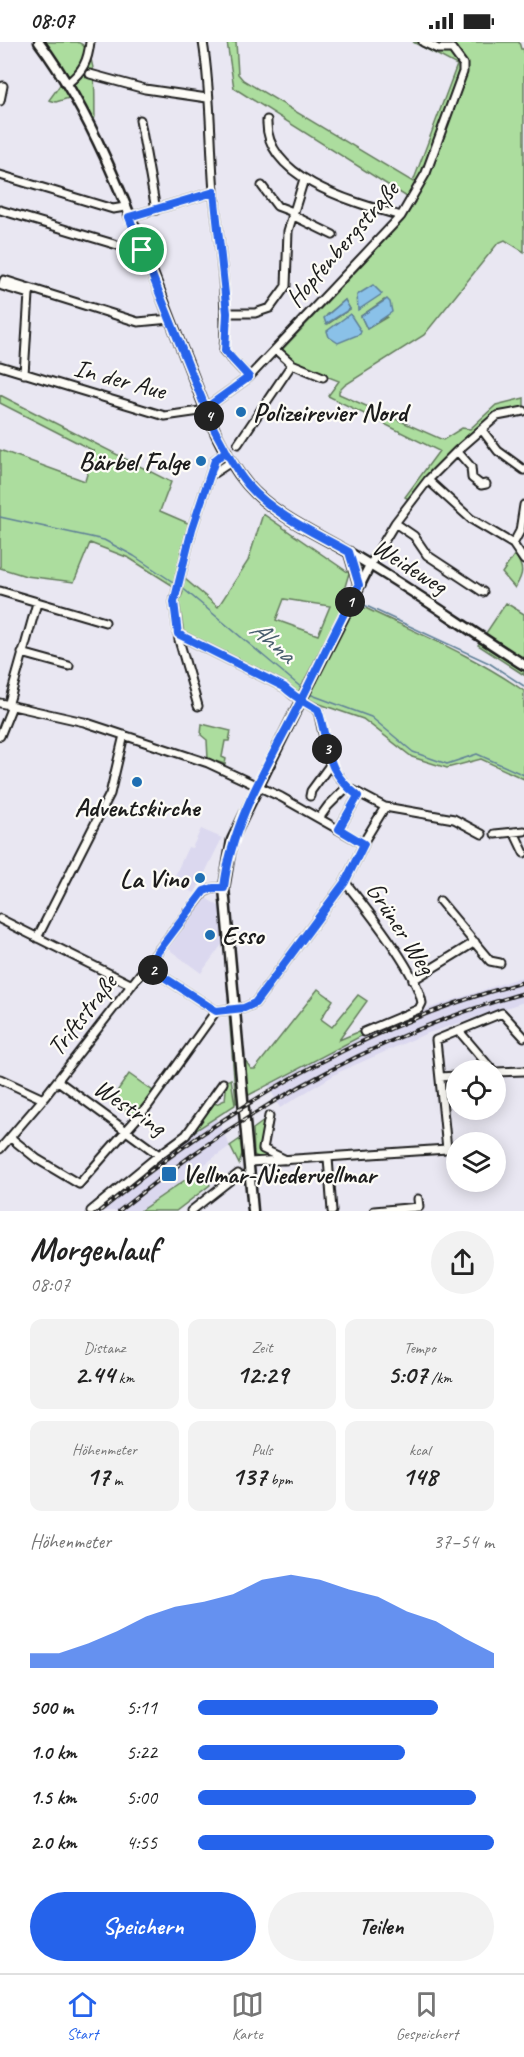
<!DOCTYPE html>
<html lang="de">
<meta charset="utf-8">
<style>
:root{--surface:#fff;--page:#f2f2f2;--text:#222;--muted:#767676;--line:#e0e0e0;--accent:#2563eb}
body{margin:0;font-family:Caveat,sans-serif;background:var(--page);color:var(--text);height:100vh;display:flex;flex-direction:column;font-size:22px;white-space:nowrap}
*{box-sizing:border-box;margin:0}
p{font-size:20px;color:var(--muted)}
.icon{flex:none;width:33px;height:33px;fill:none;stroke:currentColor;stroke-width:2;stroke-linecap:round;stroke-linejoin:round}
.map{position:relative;height:1169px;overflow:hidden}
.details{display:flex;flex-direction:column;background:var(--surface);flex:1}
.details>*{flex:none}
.buttons{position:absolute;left:446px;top:1018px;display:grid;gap:12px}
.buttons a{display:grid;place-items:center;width:60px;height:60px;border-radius:50%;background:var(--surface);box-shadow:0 3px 15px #0003;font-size:30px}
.pin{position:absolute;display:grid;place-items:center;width:51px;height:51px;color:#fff;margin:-26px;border:3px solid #fff;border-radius:50%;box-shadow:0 2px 6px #0007}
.km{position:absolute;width:30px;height:30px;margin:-15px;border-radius:50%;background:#222;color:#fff;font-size:16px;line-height:30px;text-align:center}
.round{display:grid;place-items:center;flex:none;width:63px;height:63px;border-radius:32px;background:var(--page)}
.summary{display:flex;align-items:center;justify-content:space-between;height:102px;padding:0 30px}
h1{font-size:33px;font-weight:700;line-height:45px}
.stats{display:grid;grid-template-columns:repeat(3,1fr);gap:9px;height:102px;padding:6px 30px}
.stats div{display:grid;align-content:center;border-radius:12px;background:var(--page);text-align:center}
.stats b{font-size:26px;font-weight:700}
.stats small{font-size:16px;font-weight:400}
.stats p{font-size:16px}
.chart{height:168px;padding:12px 30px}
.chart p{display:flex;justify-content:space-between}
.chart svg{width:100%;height:108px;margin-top:6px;fill:var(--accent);opacity:.7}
.cta{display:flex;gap:12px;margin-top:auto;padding:12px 30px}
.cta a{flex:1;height:69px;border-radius:36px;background:var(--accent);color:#fff;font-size:24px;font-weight:700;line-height:69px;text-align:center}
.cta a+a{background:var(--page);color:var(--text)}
ul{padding:0 30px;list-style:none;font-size:20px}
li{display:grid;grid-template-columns:96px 72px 1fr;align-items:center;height:45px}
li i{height:15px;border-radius:8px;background:var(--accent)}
.status{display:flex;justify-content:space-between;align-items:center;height:42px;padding:0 30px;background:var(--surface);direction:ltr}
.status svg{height:16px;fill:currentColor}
.tab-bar{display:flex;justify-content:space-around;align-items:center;height:84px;border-top:2px solid var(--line);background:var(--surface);font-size:16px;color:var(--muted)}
.tab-bar a{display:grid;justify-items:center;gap:3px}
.tab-bar .selected{color:var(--accent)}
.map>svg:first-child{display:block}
.built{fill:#dbd8ef}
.green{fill:#acdd9e;stroke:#647c5d;stroke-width:1.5;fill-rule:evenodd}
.water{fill:#8ac1e8;stroke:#5e7f96;stroke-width:1.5}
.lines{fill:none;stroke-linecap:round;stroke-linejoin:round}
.stream{stroke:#5e7f96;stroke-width:1.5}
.minor-casing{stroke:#1c1c1c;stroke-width:11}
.major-casing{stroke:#1c1c1c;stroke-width:13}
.minor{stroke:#fdfcf7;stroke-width:7}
.major{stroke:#fdfcf7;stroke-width:8}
.rail-casing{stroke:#1c1c1c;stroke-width:4}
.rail{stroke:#fdfcf7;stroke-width:1.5;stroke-dasharray:4.5;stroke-linecap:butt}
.major-bridge-casing{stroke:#1c1c1c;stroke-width:13;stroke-linecap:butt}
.major-bridge{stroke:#fdfcf7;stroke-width:8}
.route-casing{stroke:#fff;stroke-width:12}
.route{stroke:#2563eb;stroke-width:8}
.poi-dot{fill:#1f6fb2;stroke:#fdfcf7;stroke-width:2}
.labels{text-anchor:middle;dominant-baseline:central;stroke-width:4.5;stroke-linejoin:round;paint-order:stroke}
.street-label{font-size:26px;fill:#1c1c1c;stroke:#fdfcf7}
.poi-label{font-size:26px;font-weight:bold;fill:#1c1c1c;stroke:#fdfcf7;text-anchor:start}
.water-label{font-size:27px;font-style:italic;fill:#485e6e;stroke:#fdfcf7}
</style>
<div class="status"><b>08:07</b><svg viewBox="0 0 49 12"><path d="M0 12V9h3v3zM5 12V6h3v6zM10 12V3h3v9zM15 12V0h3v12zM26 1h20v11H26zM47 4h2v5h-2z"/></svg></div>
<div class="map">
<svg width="524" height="1169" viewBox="0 0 524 1169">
<rect width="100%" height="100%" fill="#e9e7f2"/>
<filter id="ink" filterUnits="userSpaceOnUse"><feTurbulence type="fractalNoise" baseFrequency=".0167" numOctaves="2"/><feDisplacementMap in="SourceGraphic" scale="12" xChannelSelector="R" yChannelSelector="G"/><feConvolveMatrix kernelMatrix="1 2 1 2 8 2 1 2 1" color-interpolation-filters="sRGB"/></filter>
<g filter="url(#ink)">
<path class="built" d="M201,787L222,796L195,851L172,840L188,805L192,806Z
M204,855L219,864L223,901L201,931L167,906Z
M524,934V960L425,992L339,1030L280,1066L268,1043L358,995L430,966Z
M215,1074L230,1104L140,1169H96L154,1120Z"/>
<path class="green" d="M34,0C47,0 65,0 77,0C99,6 94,57 95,75L86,82L72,55L56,60L49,58L60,43L61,35Z
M227,0H236L238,32L243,38L413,140L457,23L413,0H519L521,7H524V210L505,198L498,201L424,293L345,343L339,349V352L443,398L462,386L470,387L496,363L524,356V366L498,371L410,458L405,455L439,409L328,354L339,339L298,323L281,309L403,179L415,160L234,46ZM345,258L350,267L328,282L327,273ZM384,258L387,275L367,287L361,274Z
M0,353L171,440L160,469L190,482L177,534L186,538L218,565L248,519L263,472L349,531L339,565L356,573L361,564C417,591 473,613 524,649V737L481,717L447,726L412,715L363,677L311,659L287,642L184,592L179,560L183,550L129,516L90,501L74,540L26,534L0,526V408L85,439L94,409L0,361ZM284,557L330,564L318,593L276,578Z
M515,512C524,527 524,531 515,546L502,531Z
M506,561L524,572V633L478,603Z
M202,682L231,689L229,699H225L222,715L226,717L225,722L208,717L207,698L201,693Z
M318,947L333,958L321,977L332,985L358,953L367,959L339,998L363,988L365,992L247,1054L242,1013L251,1027H255Z
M229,971L239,1060L236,1061Z
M129,1032L153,1049L134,1075L111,1058Z
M231,1037L235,1063L195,1089L193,1085L213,1060L216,1062L225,1058L227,1039Z
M264,1079L261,1109L280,1116L262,1117L254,1113L253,1087Z
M240,1097L242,1112L239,1122L230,1104Z
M201,1127L210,1143L176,1169H140Z"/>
<path class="water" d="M373,243L382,252L358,268L357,253Z
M387,257L390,260L392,270L367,287L361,274Z
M345,258L350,267L326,282L324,276Z
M350,272L361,289L360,292L338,301L329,295L327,289Z"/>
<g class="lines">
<path class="stream" d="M0,475L104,498L134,514L176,542
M180,544L303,647
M362,562L489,621L524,644
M309,652L371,675L413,710L447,722L477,712L524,733"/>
<g class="minor-casing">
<path id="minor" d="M203,0C211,49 210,100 214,150C219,203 228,255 224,309L249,335
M423,0L438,7H452
M90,32L145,47L207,56
M68,41C83,29 88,19 90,0
M0,59L3,44
M140,78L156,168
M267,78C264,137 356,161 401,174
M0,133L113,167L125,165
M262,144L277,164L293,170
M0,168L134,208H142
M292,173L333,193
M129,175L214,150
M31,247L29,252L2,244L4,238L138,280L170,277
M227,271H255L270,266L286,244L288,189L304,137
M276,308L292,322L323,335
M0,324L165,374L207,368
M24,332L29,252
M206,366L249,335L401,174L426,131L463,30V22L452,7
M482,388L498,409L524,428
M238,402L292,322
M457,409L471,425L472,436L481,443L486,442
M211,433L231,420
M428,438L471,477L513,502L524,518
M395,481L414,494L427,513L483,550
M513,502L520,489L524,463
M370,523L395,481L428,438L457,409L497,374L524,369
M0,549L105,580
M178,592L284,645L293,653L318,668L330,723L347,745L385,765L454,777L482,792
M22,611L69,624
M0,661L84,680L208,721L281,755L364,802L345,840L255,961L244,966L216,969L147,924
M8,664L37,561
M198,664L179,598L174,560L192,487L215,418L227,409
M0,694L12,664
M310,754L311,749L330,723
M320,775L328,764L347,745
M339,787L358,754
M514,790L524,811
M495,792L524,789
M363,801L385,765
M345,840C366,866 417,930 422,961L419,967L364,990
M440,859L490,919L500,921
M0,877L132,943
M37,896L110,752L124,693
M413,938L475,900
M459,989L493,1029
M495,1030L524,1029
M440,1035L456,1034
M0,1037L43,1057
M58,1039L159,1113L186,1093L223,1041
M269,1074L263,1107L286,1118
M11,1096L37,1117L79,1142L147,1065L216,969
M0,1107L43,1057L204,850L213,846H224
M328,1116L332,1169
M250,1120L447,1107L436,998L502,971L524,995
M91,1169L159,1113
M191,1169L238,1132
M374,1169L419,1165L418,1157"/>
</g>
<g class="major-casing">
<path id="major" d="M39,0C104,87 143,210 184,312C202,355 216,405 247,442C276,476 323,494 360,517C416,550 469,588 524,623
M349,510L359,543
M312,637L370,523
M253,1169L224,846L232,798L295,670"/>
</g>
<use href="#minor" class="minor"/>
<use href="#major" class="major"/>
<g class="rail-casing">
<path id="rail" d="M100,1169C225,1066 366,982 524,940
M119,1169C238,1071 375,993 524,951"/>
</g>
<use href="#rail" class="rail"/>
<g class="major-bridge-casing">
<path id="major-bridge" d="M295,670L312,637"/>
</g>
<use href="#major-bridge" class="major-bridge"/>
</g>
</g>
<g class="lines" filter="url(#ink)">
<g class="route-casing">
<path id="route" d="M142,208L214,387C225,406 233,426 248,443C274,473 315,491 349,510L359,543C337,583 318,625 297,666C268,723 231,781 224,846H213L204,849L147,924L216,969L244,966L255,961L345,840L364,802L339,787L358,754C322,725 331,707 318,668C306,661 294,655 284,645L178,592L174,560L192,487L215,418L226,409L214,387L206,366L249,335L225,309L227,271L214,150L129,175L142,208"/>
</g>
<use href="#route" class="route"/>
</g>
<g class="poi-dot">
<circle cx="241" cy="370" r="6"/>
<circle cx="201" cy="419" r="6"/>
<circle cx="137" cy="740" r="6"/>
<circle cx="200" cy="836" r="6"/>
<circle cx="210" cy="893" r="6"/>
<rect x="161" y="1124" width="16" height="16" rx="3"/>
</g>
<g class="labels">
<g class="street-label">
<text transform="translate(342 202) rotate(-49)">Hopfenbergstraße</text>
<text transform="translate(120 337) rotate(15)">In der Aue</text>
<text transform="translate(410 524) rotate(32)">Weideweg</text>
<text transform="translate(401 886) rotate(57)">Grüner Weg</text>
<text transform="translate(82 973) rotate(-52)">Triftstraße</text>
<text transform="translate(130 1065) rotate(34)">Westring</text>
</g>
<g class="poi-label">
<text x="253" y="370">Polizeirevier Nord</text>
<text x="189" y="419" text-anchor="end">Bärbel Falge</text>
<text x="137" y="765" text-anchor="middle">Adventskirche</text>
<text x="188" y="836" text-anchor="end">La Vino</text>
<text x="222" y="893">Esso</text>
<text x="182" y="1132">Vellmar-Niedervellmar</text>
</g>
<g class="water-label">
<text transform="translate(273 599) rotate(41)">Ahna</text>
</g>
</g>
</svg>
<div class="buttons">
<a><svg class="icon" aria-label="locate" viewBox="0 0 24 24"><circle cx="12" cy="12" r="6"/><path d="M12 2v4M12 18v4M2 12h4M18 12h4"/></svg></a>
<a><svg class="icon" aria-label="layers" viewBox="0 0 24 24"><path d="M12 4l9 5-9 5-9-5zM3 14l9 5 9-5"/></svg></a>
</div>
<div class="pin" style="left:142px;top:208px;background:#1e9e55"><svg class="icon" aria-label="arrive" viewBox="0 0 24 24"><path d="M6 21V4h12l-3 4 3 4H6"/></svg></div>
<b class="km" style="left:350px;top:560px">1</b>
<b class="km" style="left:153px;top:928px">2</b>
<b class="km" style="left:327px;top:707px">3</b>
<b class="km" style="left:209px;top:374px">4</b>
</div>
<section class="details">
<div class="summary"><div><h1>Morgenlauf</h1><p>08:07</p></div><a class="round"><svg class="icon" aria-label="share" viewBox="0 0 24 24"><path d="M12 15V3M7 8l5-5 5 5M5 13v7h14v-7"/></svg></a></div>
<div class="stats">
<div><p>Distanz</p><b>2.44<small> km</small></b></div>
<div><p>Zeit</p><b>12:29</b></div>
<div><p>Tempo</p><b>5:07<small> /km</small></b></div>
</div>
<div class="stats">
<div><p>Höhenmeter</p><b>17<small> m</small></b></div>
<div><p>Puls</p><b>137<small> bpm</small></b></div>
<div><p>kcal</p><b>148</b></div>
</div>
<div class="chart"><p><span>Höhenmeter</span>37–54 m</p>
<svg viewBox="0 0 160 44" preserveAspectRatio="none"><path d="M0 44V38L10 38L20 34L30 29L40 23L50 19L60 17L70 14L80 8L90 6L100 8L110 12L120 15L130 21L140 25L150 32L160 38V44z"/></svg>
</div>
<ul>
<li><b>500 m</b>5:11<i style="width:81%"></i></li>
<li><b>1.0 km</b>5:22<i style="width:70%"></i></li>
<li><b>1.5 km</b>5:00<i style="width:94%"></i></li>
<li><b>2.0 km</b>4:55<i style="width:100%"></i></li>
</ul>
<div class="cta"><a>Speichern</a><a>Teilen</a></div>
</section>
<nav class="tab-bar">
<a class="selected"><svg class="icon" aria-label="home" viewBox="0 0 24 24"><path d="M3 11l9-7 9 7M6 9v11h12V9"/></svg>Start</a>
<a><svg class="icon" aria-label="map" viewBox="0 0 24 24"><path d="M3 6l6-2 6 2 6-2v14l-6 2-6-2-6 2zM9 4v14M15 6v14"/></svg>Karte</a>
<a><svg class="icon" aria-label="saved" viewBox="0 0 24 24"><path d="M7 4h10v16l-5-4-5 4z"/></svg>Gespeichert</a>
</nav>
